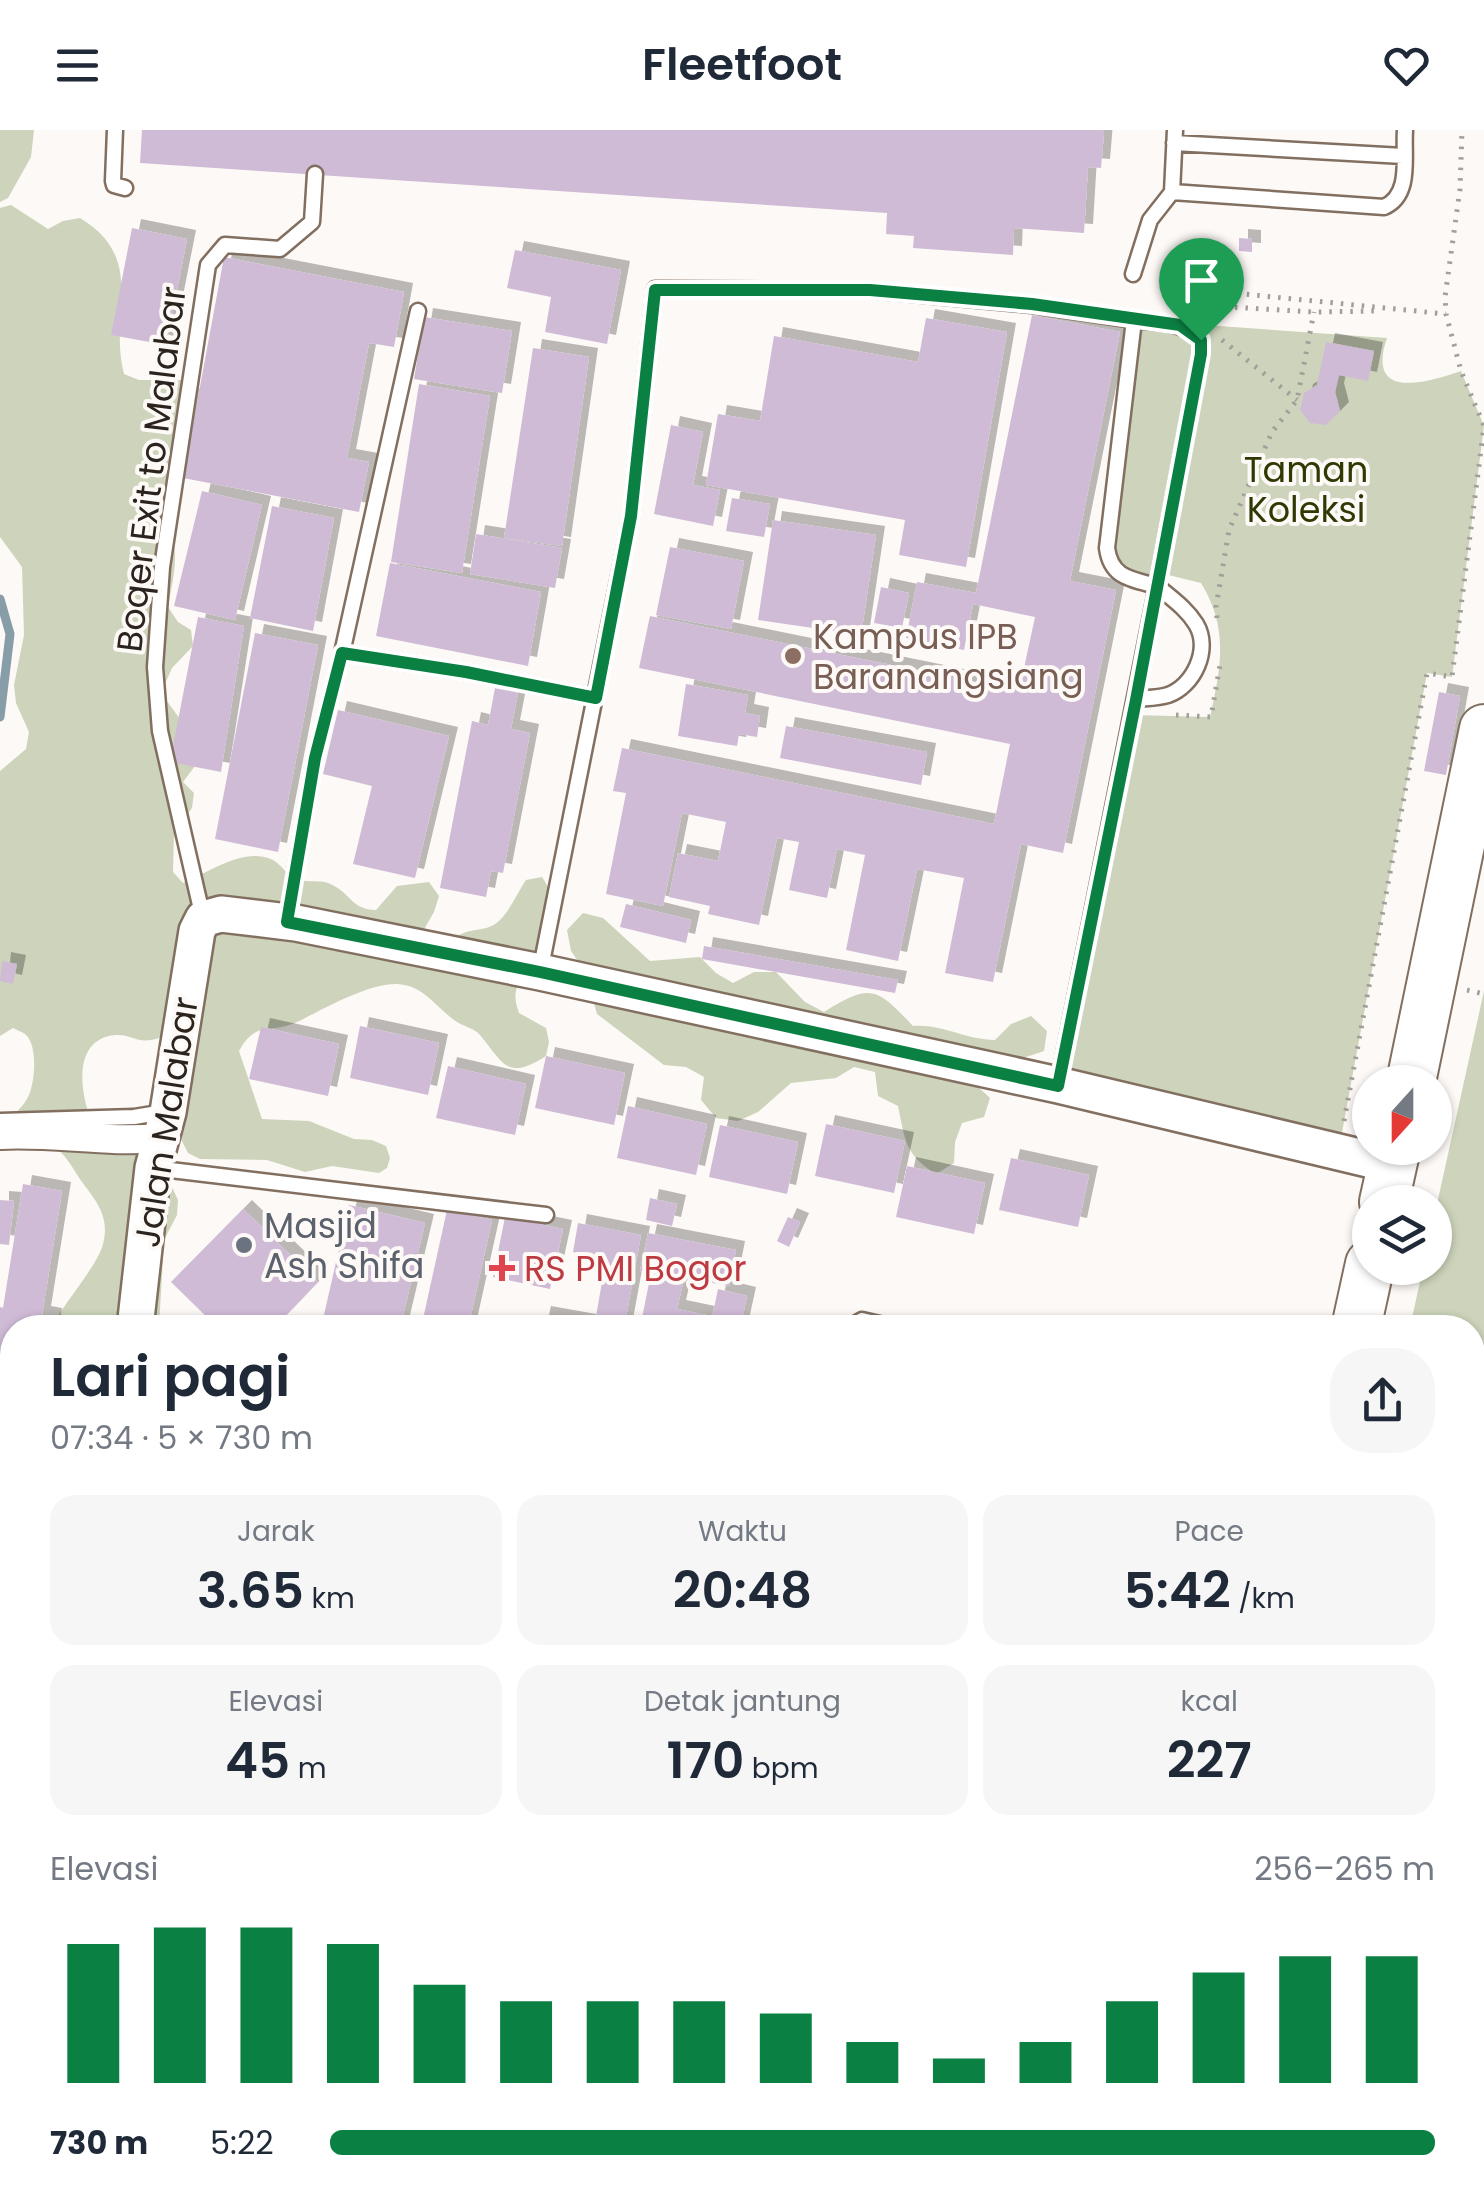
<!DOCTYPE html>
<html lang="id">
<meta charset="utf-8">
<style>
:root{--surface:#fff;--page:#f6f6f7;--text:#1f2937;--muted:#747a83;--accent:#0b8043}
body{margin:0;font-family:Poppins,sans-serif;background:var(--page);color:var(--text);height:100vh;display:flex;flex-direction:column;font-size:38px;white-space:nowrap}
*{box-sizing:border-box;margin:0}
p{font-size:32px;color:var(--muted)}
.icon{flex:none;width:55px;height:55px;fill:none;stroke:currentColor;stroke-width:2;stroke-linecap:round;stroke-linejoin:round}
.map{position:relative;flex:1;overflow:hidden}
.details{position:absolute;left:0px;top:1185px;width:1485px;height:888px;display:flex;flex-direction:column;background:var(--surface);border-radius:40px 40px 0 0;box-shadow:0 2px 8px #0004}
.details>*{flex:none}
.needle{width:65px;rotate:201deg}
.controls{position:absolute;left:1352px;top:935px;display:grid;gap:20px}
.controls a{display:grid;place-items:center;width:100px;height:100px;border-radius:50%;background:var(--surface);box-shadow:0 2px 8px #0004;font-size:50px}
.pin{position:absolute;display:grid;place-items:center;width:85px;height:85px;color:#fff;margin:-102px -42px;border-radius:50% 50% 50% 0;rotate:-45deg;box-shadow:0 0 10px #0007}
.pin .icon{rotate:45deg}
.round{display:grid;place-items:center;flex:none;width:105px;height:105px;border-radius:40px;background:var(--page)}
.headline{display:flex;align-items:center;justify-content:space-between;height:170px;padding:0 50px}
h1{font-size:55px;font-weight:600;line-height:75px}
.stats{display:grid;grid-template-columns:repeat(3,1fr);gap:15px;height:170px;padding:10px 50px}
.stats div{display:grid;align-content:center;border-radius:25px;background:var(--page);text-align:center}
.stats b{font-size:50px;font-weight:600}
.stats small{font-size:28px;font-weight:400}
.stats p{font-size:28px}
.chart{height:280px;padding:20px 50px}
.chart p{display:flex;justify-content:space-between}
.chart svg{width:100%;height:180px;margin-top:10px;stroke:var(--accent);stroke-width:6}
ul{padding:0 50px;list-style:none;font-size:32px}
li{display:grid;grid-template-columns:160px 120px 1fr;align-items:center;height:75px}
li i{height:25px;border-radius:12px;background:var(--accent)}
header{display:flex;justify-content:space-between;align-items:center;height:130px;padding:0 50px;background:var(--surface);font-size:45px;font-weight:600}
.map>svg:first-child{display:block}
.green{fill:#cdd4bb}
.lines{fill:none;stroke-linecap:round;stroke-linejoin:round}
.stream{stroke:#879da8;stroke-width:9}
.building{fill:#d0bbd7;filter:url(#shadow)}
.service-casing{stroke:#826f60;stroke-width:19}
.minor-casing{stroke:#826f60;stroke-width:32}
.tertiary-casing{stroke:#826f60;stroke-width:40}
.trunk-casing{stroke:#826f60;stroke-width:52}
.path{stroke:#a39e99;stroke-width:5;stroke-dasharray:2.5 8;stroke-linecap:butt}
.service{stroke:#fff;stroke-width:14}
.minor{stroke:#fff;stroke-width:28}
.tertiary{stroke:#fff;stroke-width:35}
.trunk{stroke:#fff;stroke-width:48}
.route-casing{stroke:#fff;stroke-width:20}
.route{stroke:#0b8043;stroke-width:12}
.education-dot{fill:#8d6e63;stroke:#fdf9f6;stroke-width:4}
.worship-dot{fill:#6b7280;stroke:#fdf9f6;stroke-width:4}
.health-dot{fill:#e0444e;stroke:#fdf9f6;stroke-width:4}
.labels{text-anchor:middle;dominant-baseline:central;stroke-width:8;stroke-linejoin:round;paint-order:stroke}
.street-label{font-size:35px;fill:#2b231d;stroke:#fdf9f6}
.park-label{font-size:35px;fill:#2f3902;stroke:#fdf9f6}
.education-label{font-size:35px;fill:#785e54;stroke:#fdf9f6;text-anchor:start}
.worship-label{font-size:35px;fill:#5b616d;stroke:#fdf9f6;text-anchor:start}
.health-label{font-size:35px;fill:#be3a42;stroke:#fdf9f6;text-anchor:start}
</style>
<header><svg class="icon" aria-label="menu" viewBox="0 0 24 24"><path d="M4 6h16M4 12h16M4 18h16"/></svg>Fleetfoot<svg class="icon" aria-label="heart" viewBox="0 0 24 24"><path d="M12 20l-8-8c-3-5 5-10 8-4 3-6 11-1 8 4z"/></svg></header>
<div class="map">
<svg width="1484" height="2072" viewBox="0 0 1484 2072">
<defs>
<filter id="shadow"><feDropShadow dx="9" dy="-9" stdDeviation="0" flood-color="#0004"/></filter>
</defs>
<rect width="100%" height="100%" fill="#fdf9f6"/>
<path class="green" d="M0,0H34L31,27L8,68L0,72Z
M11,75L48,99L63,91L80,88C148,129 108,184 124,244L139,250H187L213,268L215,313L161,367L158,383C184,411 174,442 168,477L178,492L191,500L193,516L172,538L161,563L180,589L201,628L183,652L194,663L192,678L174,702L173,742L183,753C209,742 245,716 273,730C281,734 288,747 298,750C312,753 322,748 336,757C353,768 353,779 376,780L397,756L429,752L439,766L434,782L419,808L445,818C466,791 483,807 500,790C510,780 518,762 526,750L542,747C558,770 548,778 540,800C536,810 539,822 534,832C522,853 509,856 519,883L546,898L549,912L546,926C507,951 504,934 480,905C474,898 462,896 454,890C435,876 423,855 397,854C368,853 322,880 297,892C269,905 257,889 239,921L262,989L309,991L354,1009L372,1010L386,1016L390,1028L387,1038L379,1043L332,1036L305,1042L267,1030L200,1029L188,1023L179,1005L171,903C136,921 134,900 109,906C70,915 82,972 94,997L124,1005L173,1059L178,1070L177,1085L164,1110L159,1197H61L58,1186C69,1168 99,1132 103,1114C110,1087 97,1072 82,1052C72,1038 67,1025 53,1016C40,1008 24,1002 10,995C15,980 20,981 27,969C35,956 38,918 27,906C24,902 18,901 13,898L0,906V641L26,619L29,602L16,573L14,555L24,505L22,437L0,407V78Z
M1134,190L1387,208C1365,272 1429,252 1461,241L1484,296L1452,547L1427,543L1338,1024L1058,955L1133,585L1210,587C1221,538 1229,498 1201,453L1160,443L1157,456L1109,432Z
M583,783L603,788L650,831L700,827L716,843L733,853L754,842H776L805,872L824,882C871,852 877,858 913,896C943,894 966,910 995,910L1011,894L1031,886L1047,901L1044,921L1023,928H999L975,954L990,968L984,987L962,993L955,1012L954,1033L936,1044C905,1025 905,1010 898,976L878,966L875,942L854,937L836,948L791,953L758,982L738,991L716,988L701,970L704,947L686,937L664,935L597,884L585,841L571,821L567,800Z
M1484,861V2072H1021L1034,2060H1472V1198L1410,1197L1423,1138H1435V1083Z
M0,1730L12,1743V1996L0,2008V1851C8,1836 13,1822 0,1809Z"/>
<g class="lines">
<path class="stream" d="M0,469L10,504L0,587"/>
</g>
<path class="building" d="M142,0H1101L1104,2L1101,38L1088,37L1084,103L1014,98L1013,125L913,118L914,106L886,104L887,83L140,33Z
M132,98L187,109L166,215L111,205Z
M1239,108L1252,109V122L1239,121Z
M515,120L621,140L607,214L545,202L551,167L507,158Z
M224,127L404,162L394,217L369,213L347,328L369,332L359,382L183,348Z
M1032,185L1120,202L1070,451L1116,460L1063,723L1021,714L993,852L945,843L964,748L917,739L898,831L846,820L865,725L837,719L827,768L789,760L799,712L777,708L759,795L708,784L710,776L669,767L678,723L718,731L726,692L682,683L663,776L606,764L626,663L613,661L622,618L994,694L1010,614L639,538L650,486L1019,561L1035,487L973,474L964,520L906,508L917,452L976,463Z
M424,187L512,201L502,263L414,249Z
M926,188L1007,202L966,437L899,425L905,390L706,355L718,284L760,291L774,206L918,232Z
M1326,212L1374,221L1368,251L1339,245L1335,262L1340,281L1326,295L1310,293L1300,280L1304,263L1317,255Z
M533,218L589,227L562,416L504,408Z
M419,254L490,266L462,443L391,432Z
M671,295L703,302L693,355L720,360L713,396L654,384Z
M202,361L262,375L235,490L174,476Z
M732,368L770,374L764,407L726,401Z
M272,376L334,388L313,501L250,488Z
M773,390L876,405L861,505L758,490Z
M476,404L562,418L555,458L470,444Z
M670,417L744,431L731,499L656,485Z
M390,433L541,462L528,536L376,506Z
M881,457L909,463L902,498L874,493Z
M198,487L244,496L221,642L170,632Z
M255,503L318,515L278,722L215,709Z
M686,554L748,565L745,583L760,586L757,607L739,604L737,616L678,606Z
M495,558L518,563L511,599L530,603L503,743L491,741L486,767L440,758L472,591L488,595Z
M1439,562L1460,566L1446,645L1424,641Z
M338,580L449,606L415,748L353,734L372,656L323,644Z
M786,596L927,622L921,655L780,628Z
M626,774L691,790L686,813L620,797Z
M704,816L898,850L895,863L702,829Z
M2,831L17,834L13,854L0,851Z
M360,896L439,913L428,965L350,948Z
M261,897L339,914L328,966L249,949Z
M546,926L625,943L614,995L535,978Z
M448,936L526,954L515,1005L436,988Z
M628,976L707,994L696,1045L617,1028Z
M826,994L905,1011L894,1063L815,1046Z
M720,995L798,1012L787,1064L709,1047Z
M1011,1028L1089,1045L1078,1097L999,1080Z
M907,1036L985,1053L974,1104L896,1087Z
M23,1054L62,1061L42,1185L53,1187L51,1198H12V1226L0,1224V1177L3,1178Z
M650,1068L677,1074L672,1096L646,1090Z
M0,1070L14,1071L9,1115L0,1114Z
M349,1075L425,1093L400,1198H321Z
M243,1079L318,1152L274,1198H218L171,1152Z
M447,1080L492,1090L468,1198H421Z
M505,1087L563,1099L550,1159L493,1147Z
M788,1087L800,1092L789,1117L777,1111Z
M578,1093L641,1105L624,1198H594L606,1129L573,1122Z
M648,1103L736,1120L729,1156L684,1148L677,1179L706,1185L704,1198H640L651,1143L640,1141Z
M718,1159L747,1166L740,1198H710Z
M542,1185L587,1193L586,1198H539Z
M0,1471L7,1472L3,1517H0Z
M120,2060H175L171,2072H158Z
M203,2060H234L232,2069Z
M286,2060H334L331,2072H284Z
M338,2060H388L385,2072H336Z
M856,2060H885L882,2072H853Z
M914,2060H983L981,2072H911Z
M68,2063L105,2070V2072H66Z"/>
<g class="lines">
<g class="service-casing">
<path id="service" d="M115,0L113,51L114,55L125,58
M1174,13L1403,26
M1172,62L1384,77C1412,65 1403,27 1405,0
M1172,62L1175,0
M1133,144L1150,90L1172,62
M1134,190C1158,193 1183,191 1201,210V224L1157,456C1171,468 1186,478 1196,494C1211,519 1194,556 1168,565C1158,568 1146,568 1137,569
M342,523L466,542L596,568
M203,788L160,601L155,537L162,437L208,135L225,115L280,119L312,92L315,44
M287,791L315,628L342,523L418,181
M540,842L631,386L655,159L870,160L1032,175L1134,190L1107,418C1111,448 1131,449 1157,456L1058,955
M0,991L134,987L164,982
M154,1038L546,1085
M848,1198L862,1190L897,1198
M1472,1954L1484,1941
M1126,2060L1160,2069
M1405,2072L1410,2060"/>
</g>
<g class="minor-casing">
<path id="minor" d="M0,1005C54,1002 106,1013 160,1008
M548,2060L578,2064L601,2072
M650,2060L654,2072
M488,2068L529,2060"/>
</g>
<g class="tertiary-casing">
<path id="tertiary" d="M135,1198L153,1038L168,982L197,801L203,789L221,784L296,793L540,842L1058,955L1393,1035
M14,2072L17,2060"/>
</g>
<g class="trunk-casing">
<path id="trunk" d="M1411,952L1484,599
M1384,1072L1396,1018
M1356,1198L1370,1134
M1165,2072L1168,2060"/>
</g>
<path class="path" d="M1214,176L1314,182L1378,181
M1211,190L1213,161L1446,184
M1222,210L1297,270
M1217,488L1216,477L1229,400L1272,302L1297,270L1314,182
M1176,585L1211,587L1221,529
M1467,860L1484,864
M1344,991L1427,543L1452,547L1484,296L1461,241L1446,184L1445,167L1460,59L1462,0
M0,1436L12,1437
M0,1945L12,1948"/>
<use href="#service" class="service"/>
<use href="#minor" class="minor"/>
<use href="#tertiary" class="tertiary"/>
<use href="#trunk" class="trunk"/>
</g>
<g class="lines">
<g class="route-casing">
<path id="route" d="M655,160H870L1032,174L1180,195L1201,210V224L1136,570L1058,956L540,842L287,792L315,628L342,523L466,542L596,568L631,386Z"/>
</g>
<use href="#route" class="route"/>
</g>
<circle class="education-dot" cx="793" cy="526" r="10"/>
<circle class="worship-dot" cx="244" cy="1115" r="10"/>
<path class="health-dot" d="M497 1123h10v10h10v10h-10v10h-10v-10h-10v-10h10z"/>
<g class="labels">
<g class="street-label">
<text transform="translate(151 339) rotate(-83)">Boqer Exit to Malabar</text>
<text transform="translate(166 992) rotate(-81)">Jalan Malabar</text>
</g>
<g class="park-label">
<text x="1306" y="339">Taman<tspan x="1306" dy="40">Koleksi</tspan></text>
</g>
<g class="education-label">
<text x="813" y="506">Kampus IPB<tspan x="813" dy="40">Baranangsiang</tspan></text>
</g>
<g class="worship-label">
<text x="264" y="1095">Masjid<tspan x="264" dy="40">Ash Shifa</tspan></text>
</g>
<g class="health-label">
<text x="524" y="1138">RS PMI Bogor</text>
</g>
</g>
</svg>
<div class="controls">
<a><svg class="needle" viewBox="-14 -14 28 28"><path d="M0-13l5 13h-10z" fill="#e53935"/><path d="M0 13l5-13h-10z" fill="#747a83"/></svg></a>
<a><svg class="icon" aria-label="layers" viewBox="0 0 24 24"><path d="M12 4l9 5-9 5-9-5zM3 14l9 5 9-5"/></svg></a>
</div>
<div class="pin" style="left:1201px;top:210px;background:#1e9e55"><svg class="icon" aria-label="arrive" viewBox="0 0 24 24"><path d="M6 21V4h12l-3 4 3 4H6"/></svg></div>
<section class="details">
<div class="headline"><div><h1>Lari pagi</h1><p>07:34 · 5 × 730 m</p></div><a class="round"><svg class="icon" aria-label="share" viewBox="0 0 24 24"><path d="M12 15V3M7 8l5-5 5 5M5 13v7h14v-7"/></svg></a></div>
<div class="stats">
<div><p>Jarak</p><b>3.65<small> km</small></b></div>
<div><p>Waktu</p><b>20:48</b></div>
<div><p>Pace</p><b>5:42<small> /km</small></b></div>
</div>
<div class="stats">
<div><p>Elevasi</p><b>45<small> m</small></b></div>
<div><p>Detak jantung</p><b>170<small> bpm</small></b></div>
<div><p>kcal</p><b>227</b></div>
</div>
<div class="chart"><p><span>Elevasi</span>256–265 m</p>
<svg viewBox="0 0 160 44" preserveAspectRatio="none"><path d="M5 44V10M15 44V6M25 44V6M35 44V10M45 44V20M55 44V24M65 44V24M75 44V24M85 44V27M95 44V34M105 44V38M115 44V34M125 44V24M135 44V17M145 44V13M155 44V13"/></svg>
</div>
<ul>
<li><b>730 m</b>5:22<i style="width:100%"></i></li>
</ul>
</section>
</div>
